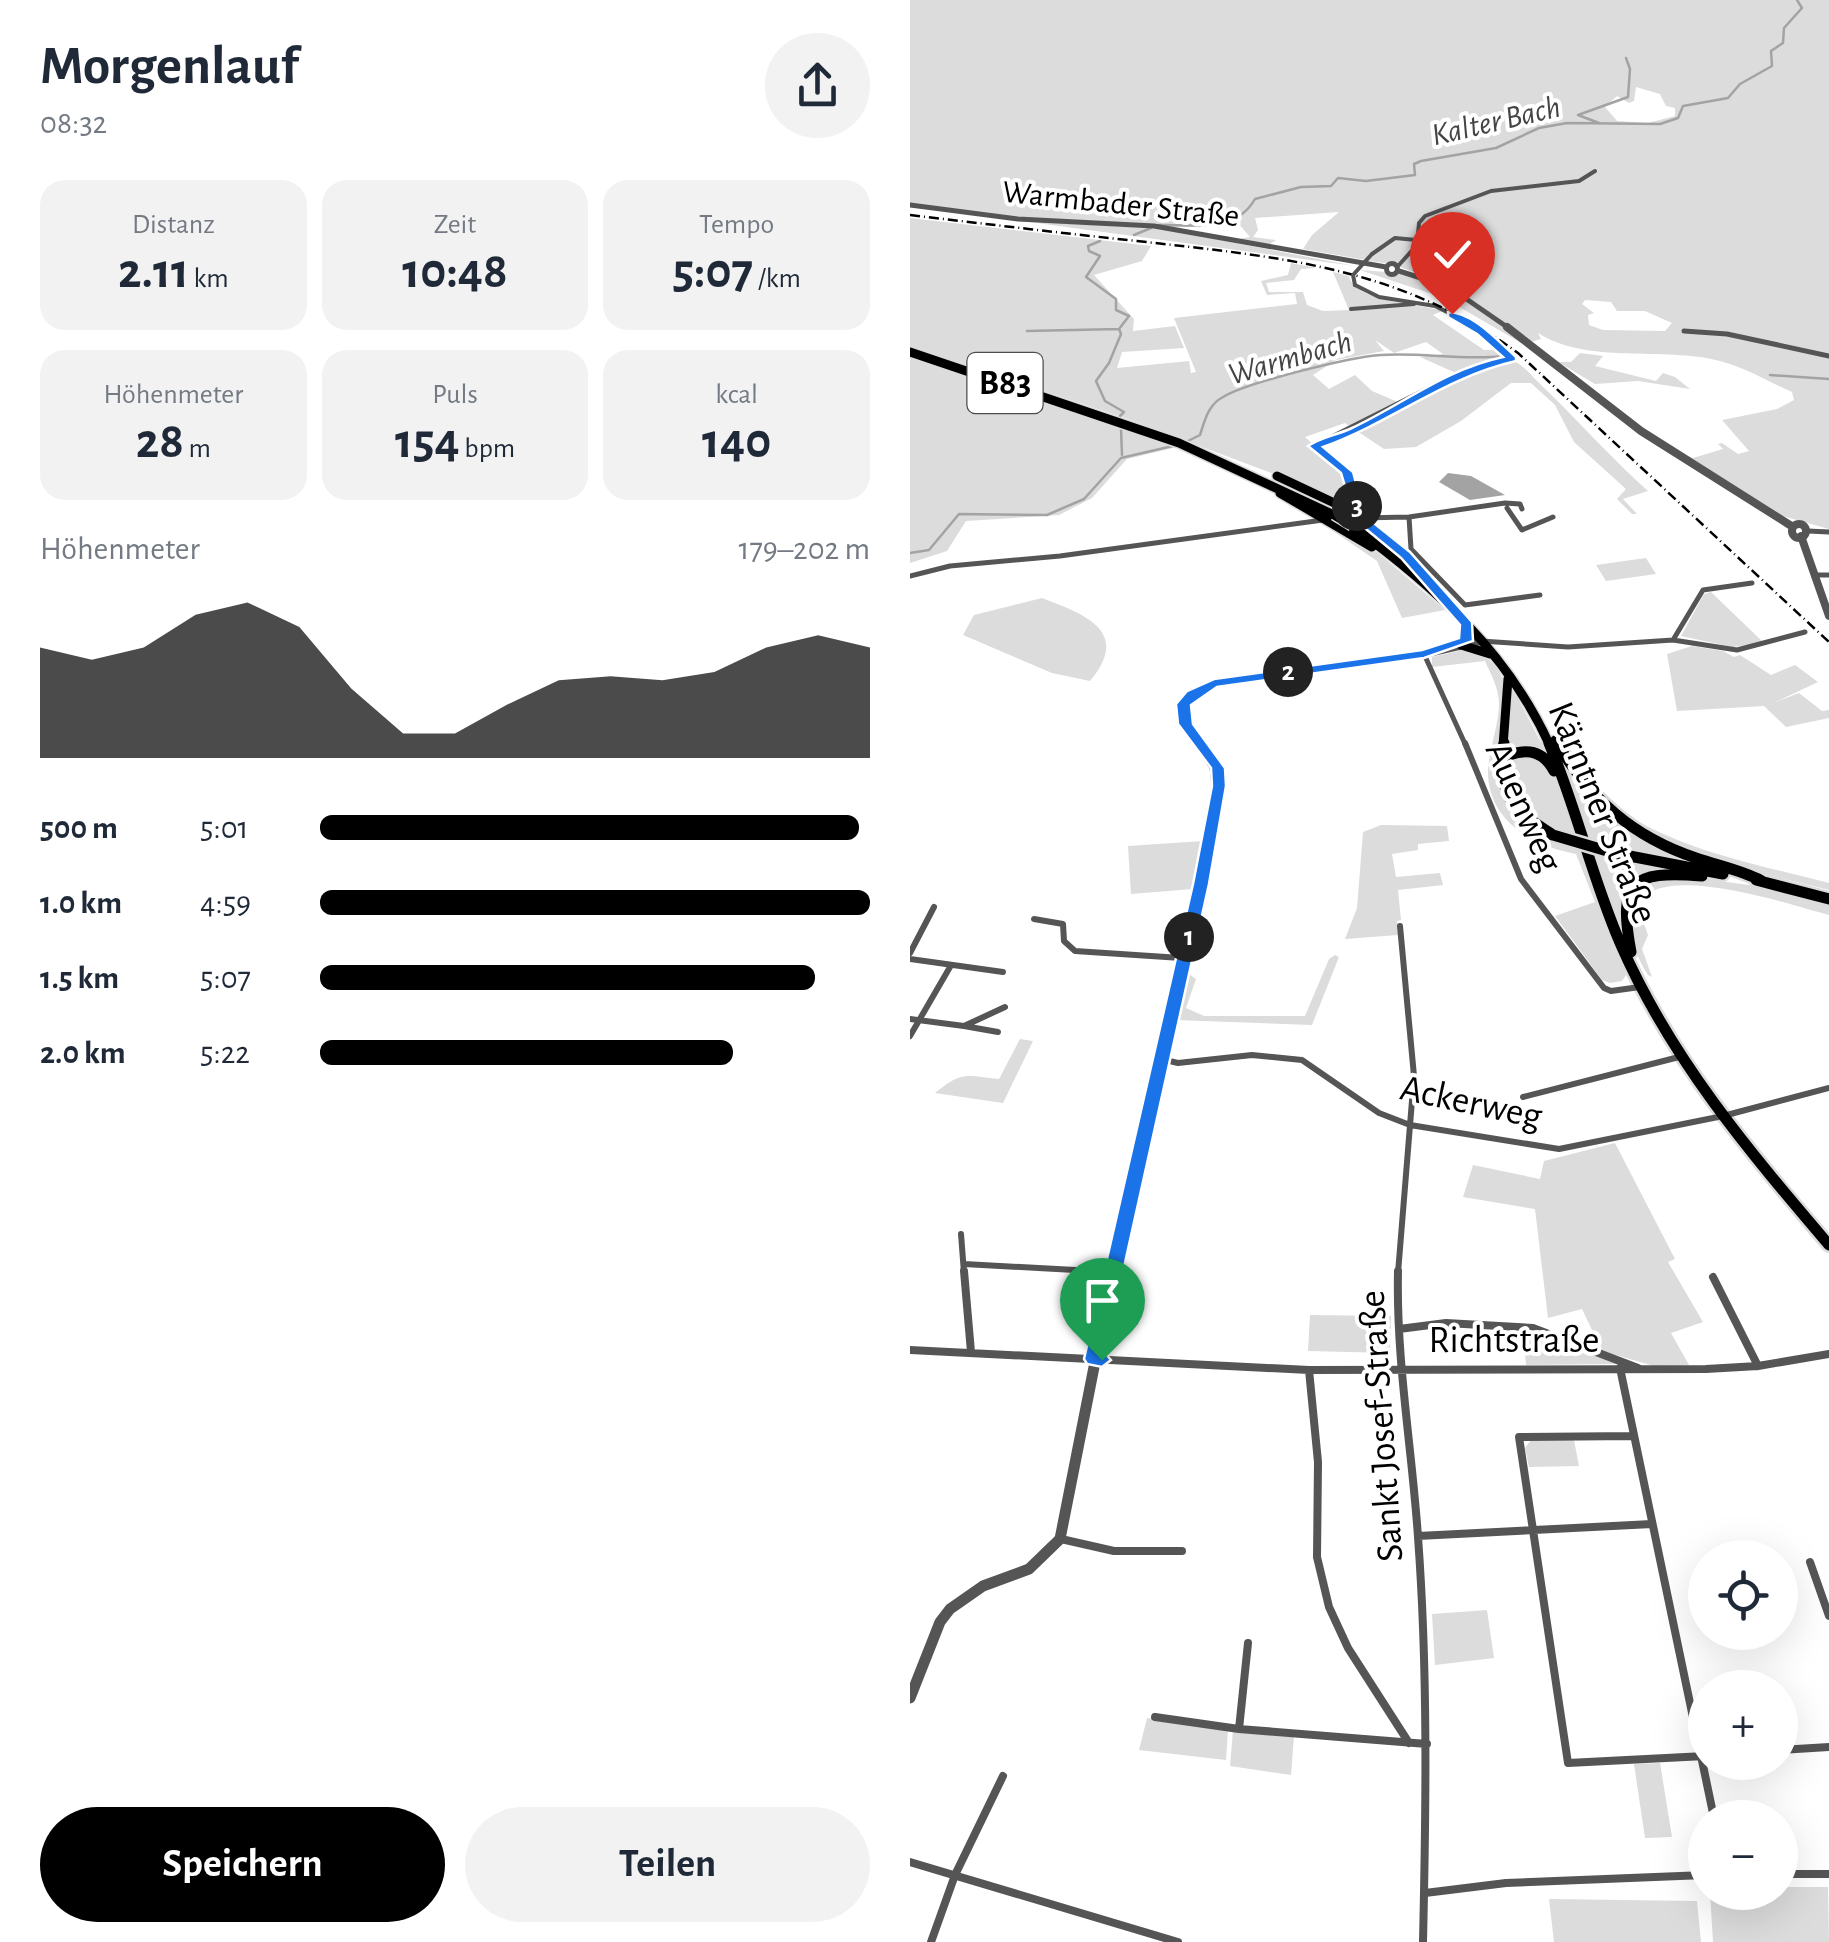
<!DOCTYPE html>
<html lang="de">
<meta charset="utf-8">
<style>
:root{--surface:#fff;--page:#f2f2f3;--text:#1f2937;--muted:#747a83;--accent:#000}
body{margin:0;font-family:"Alegreya Sans",sans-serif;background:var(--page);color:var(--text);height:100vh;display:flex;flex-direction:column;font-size:38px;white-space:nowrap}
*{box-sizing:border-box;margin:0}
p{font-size:32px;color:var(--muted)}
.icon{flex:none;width:55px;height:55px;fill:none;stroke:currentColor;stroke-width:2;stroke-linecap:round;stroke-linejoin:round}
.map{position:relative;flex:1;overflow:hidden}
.details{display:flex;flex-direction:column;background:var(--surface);width:910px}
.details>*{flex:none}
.fabs{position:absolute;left:778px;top:1540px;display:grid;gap:20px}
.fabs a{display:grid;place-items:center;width:110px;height:110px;border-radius:50%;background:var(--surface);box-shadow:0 10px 40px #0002;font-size:50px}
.pin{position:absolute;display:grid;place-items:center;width:85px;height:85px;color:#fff;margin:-102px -42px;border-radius:50% 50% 50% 0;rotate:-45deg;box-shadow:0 0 10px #0007}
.pin .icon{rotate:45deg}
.km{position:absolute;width:50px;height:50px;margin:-25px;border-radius:50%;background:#222;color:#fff;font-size:28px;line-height:50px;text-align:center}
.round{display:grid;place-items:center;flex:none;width:105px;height:105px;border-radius:52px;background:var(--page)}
.overview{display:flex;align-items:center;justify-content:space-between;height:170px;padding:0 40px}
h1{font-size:55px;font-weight:600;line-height:75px}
.stats{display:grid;grid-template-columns:repeat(3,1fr);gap:15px;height:170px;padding:10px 40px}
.stats div{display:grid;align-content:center;border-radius:25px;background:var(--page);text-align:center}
.stats b{font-size:50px;font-weight:600}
.stats small{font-size:28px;font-weight:400}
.stats p{font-size:28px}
.chart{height:280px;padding:20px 40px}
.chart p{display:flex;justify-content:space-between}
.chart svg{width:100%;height:180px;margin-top:10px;fill:var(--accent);opacity:.7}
.button{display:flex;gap:20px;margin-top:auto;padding:20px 40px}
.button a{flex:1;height:115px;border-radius:60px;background:var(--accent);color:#fff;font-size:40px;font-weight:600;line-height:115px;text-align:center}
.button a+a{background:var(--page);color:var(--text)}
ul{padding:0 40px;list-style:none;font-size:32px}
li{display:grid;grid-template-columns:160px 120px 1fr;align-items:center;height:75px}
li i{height:25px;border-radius:12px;background:var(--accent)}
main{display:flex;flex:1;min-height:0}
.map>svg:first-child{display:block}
.green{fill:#dcdcdc;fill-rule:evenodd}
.water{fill:#a3a3a3}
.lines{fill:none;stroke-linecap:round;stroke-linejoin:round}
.stream{stroke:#a3a3a3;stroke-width:2.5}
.primary-far1-casing{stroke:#dbdbdb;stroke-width:12}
.primary-casing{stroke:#dbdbdb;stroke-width:16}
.minor-far3{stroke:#555;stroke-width:4}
.minor-far2{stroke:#555;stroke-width:5}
.minor-far1{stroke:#555;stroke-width:6}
.minor{stroke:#555;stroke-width:8}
.tertiary-far3{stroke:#555;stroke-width:5}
.tertiary-far2{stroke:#555;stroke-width:8}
.tertiary-far1{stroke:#555;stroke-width:9}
.tertiary{stroke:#555;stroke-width:11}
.primary-far1{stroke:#000;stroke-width:9}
.primary{stroke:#000;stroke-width:11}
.rail{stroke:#000;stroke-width:2.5;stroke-dasharray:10 4 1 4;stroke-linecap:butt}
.primary-bridge-far1-casing{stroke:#dbdbdb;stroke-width:12;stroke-linecap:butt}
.primary-bridge-casing{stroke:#dbdbdb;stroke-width:16;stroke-linecap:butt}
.minor-bridge{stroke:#555;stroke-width:4}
.primary-bridge-far1{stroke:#000;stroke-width:9}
.primary-bridge{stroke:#000;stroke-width:11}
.route{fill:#1a73e8;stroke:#fff;stroke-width:2.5}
.labels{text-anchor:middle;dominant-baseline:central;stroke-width:8;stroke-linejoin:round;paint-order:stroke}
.far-water-label{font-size:32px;font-style:italic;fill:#444;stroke:#fff}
.far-street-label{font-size:32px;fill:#000;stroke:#fff}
.shield{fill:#fff;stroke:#4c4c4c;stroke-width:2.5}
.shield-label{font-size:35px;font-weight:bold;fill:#000}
.street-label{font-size:38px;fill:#000;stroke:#fff}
</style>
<main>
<section class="details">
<div class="overview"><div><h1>Morgenlauf</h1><p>08:32</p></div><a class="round"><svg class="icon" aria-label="share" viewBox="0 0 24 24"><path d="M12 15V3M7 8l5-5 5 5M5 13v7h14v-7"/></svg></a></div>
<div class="stats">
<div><p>Distanz</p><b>2.11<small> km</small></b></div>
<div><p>Zeit</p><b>10:48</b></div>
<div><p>Tempo</p><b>5:07<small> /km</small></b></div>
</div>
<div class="stats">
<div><p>Höhenmeter</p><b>28<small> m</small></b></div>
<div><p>Puls</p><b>154<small> bpm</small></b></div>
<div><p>kcal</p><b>140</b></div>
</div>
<div class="chart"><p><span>Höhenmeter</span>179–202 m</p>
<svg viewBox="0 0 160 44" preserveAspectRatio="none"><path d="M0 44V17L10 20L20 17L30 9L40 6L50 12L60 27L70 38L80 38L90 31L100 25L110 24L120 25L130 23L140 17L150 14L160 17V44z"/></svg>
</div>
<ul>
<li><b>500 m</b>5:01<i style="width:98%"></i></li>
<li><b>1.0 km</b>4:59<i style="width:100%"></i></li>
<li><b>1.5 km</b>5:07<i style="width:90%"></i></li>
<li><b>2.0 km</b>5:22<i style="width:75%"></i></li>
</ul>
<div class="button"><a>Speichern</a><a>Teilen</a></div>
</section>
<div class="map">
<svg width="919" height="1942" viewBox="0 0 919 1942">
<rect width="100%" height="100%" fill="#fff"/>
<path class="green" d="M0,0H919V529L869,515L773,455L783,458L813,449L808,444L812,443L828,454L839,451L812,420L867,409L884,400L882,392C859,382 834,367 810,361C753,346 678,365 628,333L631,339L621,342L541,285L484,265L393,249L402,235L429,212L345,218L348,230L343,237L366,240L360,244L329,239L340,237L327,222C228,238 101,216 0,204ZM726,87L750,94L756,106L765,108V116L738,123L707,121L695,107L707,96L719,103L724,101ZM675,300L701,302L707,311H735L762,323L755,331L693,330L679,325L678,315L684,313L672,304Z
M0,206L95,219L247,228L445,266Z
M0,218L241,246L232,261L184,275L224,319L223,331L265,326L274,348L212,352L207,368L279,361L281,373L286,372L264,318L387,304L385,293L357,295L351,281L378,275L381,263L406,268L391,269L384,280L356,283L359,292H393L397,305L413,311L439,310L423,272L439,276C446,303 509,303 532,311L523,315L574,350H593L597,355L592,360L546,373L510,357L533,354L516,342L484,353L465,340L474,351L426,360L403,375L419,389L445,375L462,391L488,402L445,430L435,423L395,437L433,472L444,505L437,507L425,497L215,418L0,347Z
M450,270L488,273L545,292L615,342L611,343L534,298Z
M670,353L693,356L685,366L746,381L753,373L765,377L780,389L728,381L685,384L648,362H661Z
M0,356L206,422L267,447L217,459L182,498L149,515L56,521L37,551L0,563Z
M604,361C614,366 621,375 626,380C664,416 699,456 738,491L713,499L727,514H722L707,499L716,489L664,442L645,405L621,383H601L551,421L506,447L474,449L447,431C497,400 555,365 604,361Z
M413,524L467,552L535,610L492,618L467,561Z
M736,558L746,574L696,581L686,565Z
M801,592L854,643L822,647L771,636L794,594Z
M132,598C174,614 222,631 180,681L142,673L53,635L64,615Z
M782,646L813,651L824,657L830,655L861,675L885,665L908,682L866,702L889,693L912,711L919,710V718L876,727L854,706L767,711L757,654Z
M558,649C641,677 551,766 608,817C625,833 648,840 670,848L716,975L712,981L700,983L692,980L645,916L685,902L666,854C622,846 576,820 578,768C580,747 588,727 589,706C590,690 581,675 575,661L522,667V657Z
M603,689L637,754L595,755Z
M612,753L639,765L669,841C631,827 592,805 598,760Z
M655,769L682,802L715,829L798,866L682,845Z
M707,809C772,851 845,864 919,883V890C841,870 772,859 707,809Z
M471,825L537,826L539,841L508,844V850L482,854L486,877L530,873L533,885L488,890L491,920L487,921L488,935L435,939L447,908L453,832Z
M293,841L283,889L221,894L218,846Z
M684,852L799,874L766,873L715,892L711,901L712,933Z
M796,879L853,887L919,904V915C880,905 750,860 727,905L738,935L732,949L742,977L738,975C721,949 715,921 724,891L743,880Z
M425,955L429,957L402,1025L265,1020L276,972L286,979L276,1008L294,1016H395L419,959Z
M110,1039L123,1041L93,1103L25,1093C53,1070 56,1076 89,1079Z
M705,1143L765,1259L758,1262L793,1322L761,1333L779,1365L744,1366L692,1351L672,1309L638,1318L625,1209L553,1197L563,1165L630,1179L634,1161Z
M400,1315L481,1316L480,1353L398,1351Z
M613,1329L626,1331L708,1364L616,1365Z
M621,1440H664L669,1466L619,1467L615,1448Z
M577,1610L584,1658L525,1665L522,1614Z
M237,1718L318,1730L316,1760L229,1750Z
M323,1730L384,1736L381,1775L320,1766Z
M750,1763L762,1837L735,1838L724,1764Z
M870,1887H918L919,1942H803L800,1893L870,1892Z
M639,1899L787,1901L791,1942H644Z"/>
<path class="water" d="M538,473L561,476L595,495L560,500L529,482Z"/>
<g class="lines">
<path class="stream" d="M689,123L668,115L718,97L720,69L716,58
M249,225C284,224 325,234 345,199L391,187L421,186L428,178L456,181L505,175L504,164L511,161L586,148L629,128L657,123L750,124L768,118L773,106L818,98L830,84L862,66L861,51L873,43L874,28L892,8L887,0
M224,235L241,228
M190,241L178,246L179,251L190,256L176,277L206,299V310L219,316L209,329L211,334L199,363L186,381L195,401L214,412L208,418
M117,331L209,329
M860,375L919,379
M211,429L212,455
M274,443L290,435C295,420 298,405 313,397C338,382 441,357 471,355C512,352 553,361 595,356
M0,553L19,550L49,514L137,515L174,499L211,458L267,445"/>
<g class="primary-far1-casing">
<path id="primary-far1" d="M0,352L269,443L424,515
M367,476L435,508L506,565
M370,493L462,547
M442,526C523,585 598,652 640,746
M557,624L559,637L551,645L580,654
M645,740L648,746
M593,746L598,679"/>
</g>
<g class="primary-casing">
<path id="primary" d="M594,743C586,794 602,809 643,835
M639,743C667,809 682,879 711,945C761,1059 839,1151 919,1245
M647,743C681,800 723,837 786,858C809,866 831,870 852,881
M591,769L599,755C619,748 634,752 644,771
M704,853L813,874
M846,880L919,899
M721,952C708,882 720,870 792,876"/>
</g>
<path class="minor-far3" d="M462,254L485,238L506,240
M488,266L507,245L509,223L515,216L581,191L669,181L685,171
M445,285L469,297L525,306L571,329
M441,309L504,304"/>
<path class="minor-far2" d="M774,331L817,334L919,356
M404,446L523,386L602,359L567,327
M405,446L437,472L449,518
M597,508L612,530L643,517
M499,517L501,549L555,605L630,595
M450,518L499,517L595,503L610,504L612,509
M898,531L919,532
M907,575H919
M0,576L40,566L150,556L413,520
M842,583L793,590L763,640L827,650L895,632
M571,641L658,647L763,640
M514,654L556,746"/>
<path class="minor-far1" d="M555,743L611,879L694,988L701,991L730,987
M124,919L153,924L154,941L165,951L271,958
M0,953L24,907
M0,959L93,972
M0,1019L54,1026L95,1007
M54,1026L88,1032
M0,1036L40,967
M251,1059L268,1063L342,1055L392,1060L469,1113L500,1125L649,1149L813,1116L919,1088
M613,1097L769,1057
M51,1234L54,1273
M54,1264L202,1272
M488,1273L504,1076L490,926"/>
<path class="minor" d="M54,1271L61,1352
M183,1271L202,1272
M488,1271C486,1361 502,1448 508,1537C518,1672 516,1807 513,1942
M803,1277L848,1366
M489,1329L536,1323L623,1328L728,1368
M0,1350L399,1370L796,1369L848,1366L919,1354
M710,1368L804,1818
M399,1370L408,1462L407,1557L419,1607L438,1648L499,1743
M724,1436L609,1437L658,1763L795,1756
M508,1536L742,1524
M151,1539L204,1551H272
M900,1562L919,1616
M245,1717L329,1729L517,1744
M329,1729L338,1643
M870,1750L919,1747
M0,1862L268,1942
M870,1874H919
M515,1893L596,1883L795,1875
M21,1942L45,1875L93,1776"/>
<path class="tertiary-far3" d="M0,205L108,219L244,226L476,267
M476.5 269a5.5 5.5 0 1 1 11 0a5.5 5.5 0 1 1-11 0Z
M489,271L539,287L600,329"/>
<path class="tertiary-far2" d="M597,327L731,431L883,527
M882 531a7 7 0 1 1 14 0a7 7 0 1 1-14 0Z
M891,536L919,616
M290,746L277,729L273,704L282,694L304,683L514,654L571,641"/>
<path class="tertiary-far1" d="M202,1273L307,797L304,767L288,743"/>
<path class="tertiary" d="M0,1698L30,1622L40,1609L73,1586L119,1569L150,1539L203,1271"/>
<use href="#primary-far1" class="primary-far1"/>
<use href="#primary" class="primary"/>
<path class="rail" d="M0,215C76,224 151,233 227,241C369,257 488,266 608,353L919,642"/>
<g class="primary-bridge-far1-casing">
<path id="primary-bridge-far1" d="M424,515L442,526"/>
</g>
<g class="primary-bridge-casing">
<path id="primary-bridge" d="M643,835L704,853"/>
</g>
<path class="minor-bridge" d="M445,285L443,275L462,254"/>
<use href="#primary-bridge-far1" class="primary-bridge-far1"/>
<use href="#primary-bridge" class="primary-bridge"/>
</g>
<path class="route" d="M538,312C563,312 588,341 606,357V361C535,377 480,423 413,447L443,472L455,516L500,552L562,622L563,641L514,658L307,687L281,705L283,724L315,768L316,786L299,884L195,1353L201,1360L192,1367L177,1364L174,1359L283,884L302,786L301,768L268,724L266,704L277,691L304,679L512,650L549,638L550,625L491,558L445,520L431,473L398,446C411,437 427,435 442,428C493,404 536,369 593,357L567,334L538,317Z"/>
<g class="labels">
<g class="far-water-label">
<text transform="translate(586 121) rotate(-13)">Kalter Bach</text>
<text transform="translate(380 358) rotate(-16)">Warmbach</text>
</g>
<g class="far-street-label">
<text transform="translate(211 204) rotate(6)">Warmbader Straße</text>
</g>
<rect class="shield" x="57.5" y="353" width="75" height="60" rx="8"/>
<g class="shield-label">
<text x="95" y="383">B83</text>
</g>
<g class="street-label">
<text transform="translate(613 807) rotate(66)">Auenweg</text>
<text transform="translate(692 813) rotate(68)">Kärntner Straße</text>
<text transform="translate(561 1103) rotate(12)">Ackerweg</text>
<text x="604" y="1341">Richtstraße</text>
<text transform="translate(472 1426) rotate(-94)">Sankt Josef-Straße</text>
</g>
</g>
</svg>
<div class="fabs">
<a><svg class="icon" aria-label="locate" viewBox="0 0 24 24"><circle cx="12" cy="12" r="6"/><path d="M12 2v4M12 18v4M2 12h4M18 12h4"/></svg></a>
<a>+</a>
<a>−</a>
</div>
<div class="pin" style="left:192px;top:1360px;background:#1e9e55"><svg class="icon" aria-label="arrive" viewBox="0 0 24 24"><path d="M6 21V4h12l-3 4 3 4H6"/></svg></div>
<div class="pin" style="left:542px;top:314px;background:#d93025"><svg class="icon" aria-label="check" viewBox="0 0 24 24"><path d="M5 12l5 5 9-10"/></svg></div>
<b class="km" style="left:279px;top:937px">1</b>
<b class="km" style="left:378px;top:672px">2</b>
<b class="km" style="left:447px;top:506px">3</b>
</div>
</main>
